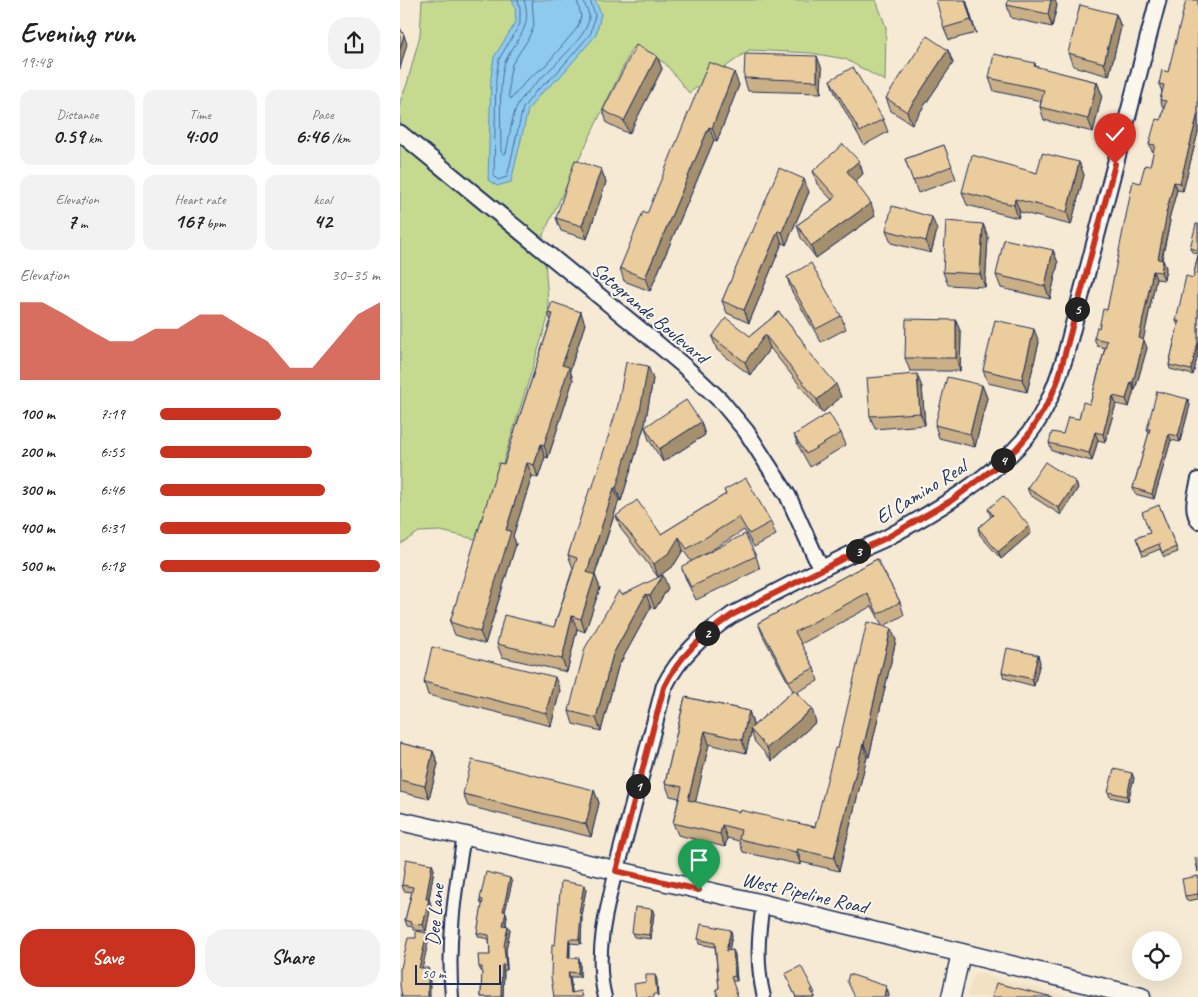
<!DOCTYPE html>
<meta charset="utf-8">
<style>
:root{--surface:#fff;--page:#f2f2f2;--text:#222;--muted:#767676;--accent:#c8321e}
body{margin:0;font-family:Caveat,sans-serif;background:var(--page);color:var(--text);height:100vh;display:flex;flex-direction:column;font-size:19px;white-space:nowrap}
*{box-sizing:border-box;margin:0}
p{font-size:16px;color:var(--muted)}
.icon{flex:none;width:28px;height:28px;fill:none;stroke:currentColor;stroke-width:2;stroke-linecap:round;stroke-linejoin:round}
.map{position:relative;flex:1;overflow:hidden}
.side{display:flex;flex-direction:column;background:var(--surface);width:400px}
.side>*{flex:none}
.fabs{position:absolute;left:732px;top:931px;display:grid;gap:10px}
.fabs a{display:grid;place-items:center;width:50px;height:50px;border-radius:50%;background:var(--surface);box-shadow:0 5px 20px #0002;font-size:25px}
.scale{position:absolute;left:15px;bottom:12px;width:86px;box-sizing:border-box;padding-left:5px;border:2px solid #1b2f5e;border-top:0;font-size:14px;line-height:18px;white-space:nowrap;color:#1b2f5e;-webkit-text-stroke:4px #fbf7ec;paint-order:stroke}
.pin{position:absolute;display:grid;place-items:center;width:42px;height:42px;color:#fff;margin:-51px -21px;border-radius:50% 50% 50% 0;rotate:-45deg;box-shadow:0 0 5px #0007}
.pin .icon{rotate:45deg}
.km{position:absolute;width:25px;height:25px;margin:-12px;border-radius:50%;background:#222;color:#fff;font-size:14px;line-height:25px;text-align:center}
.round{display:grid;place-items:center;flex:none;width:52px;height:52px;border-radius:20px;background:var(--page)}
.headline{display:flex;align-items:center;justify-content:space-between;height:85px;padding:0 20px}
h1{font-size:28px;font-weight:700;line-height:38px}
.metrics{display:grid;grid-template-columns:repeat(3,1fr);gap:8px;height:85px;padding:5px 20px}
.metrics div{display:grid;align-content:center;border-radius:12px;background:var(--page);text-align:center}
.metrics b{font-size:21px;font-weight:700}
.metrics small{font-size:14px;font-weight:400}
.metrics p{font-size:14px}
.chart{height:140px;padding:10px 20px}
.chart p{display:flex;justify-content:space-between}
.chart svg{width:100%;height:90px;margin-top:5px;fill:var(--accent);opacity:.7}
.primary-button{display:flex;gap:10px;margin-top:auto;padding:10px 20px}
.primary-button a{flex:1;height:58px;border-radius:20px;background:var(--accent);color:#fff;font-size:20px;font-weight:700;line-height:58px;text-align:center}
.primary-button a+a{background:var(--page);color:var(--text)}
ul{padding:0 20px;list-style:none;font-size:16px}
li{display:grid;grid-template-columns:80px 60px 1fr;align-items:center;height:38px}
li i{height:12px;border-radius:6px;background:var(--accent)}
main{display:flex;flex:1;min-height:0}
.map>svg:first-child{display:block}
.built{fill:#f3e1c4}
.green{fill:#c6da8f;stroke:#708476}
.water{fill:#8ecaee;stroke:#608cb4}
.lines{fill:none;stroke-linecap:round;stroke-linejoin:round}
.shore{stroke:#496d98;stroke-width:1}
.minor-casing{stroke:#1b2f5e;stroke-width:16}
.tertiary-casing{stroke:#1b2f5e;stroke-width:19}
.secondary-casing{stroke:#1b2f5e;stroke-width:21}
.minor{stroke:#fbf7ec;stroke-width:12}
.tertiary{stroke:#fbf7ec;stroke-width:15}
.secondary{stroke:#fbf7ec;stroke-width:18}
.wall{fill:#caaf87;stroke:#1b2f5e;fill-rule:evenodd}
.shaded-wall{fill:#a48f6e;stroke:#1b2f5e}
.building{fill:#ebcc9d;stroke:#1b2f5e}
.route-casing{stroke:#fff;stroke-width:10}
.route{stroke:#c8321e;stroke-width:6}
.labels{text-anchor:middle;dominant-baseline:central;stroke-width:4;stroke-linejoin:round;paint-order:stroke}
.street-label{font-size:20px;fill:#1b2f5e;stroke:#fbf7ec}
</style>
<main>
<section class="side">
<div class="headline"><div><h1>Evening run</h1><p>19:48</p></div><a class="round"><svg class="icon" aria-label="share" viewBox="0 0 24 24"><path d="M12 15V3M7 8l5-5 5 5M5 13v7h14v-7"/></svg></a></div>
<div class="metrics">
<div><p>Distance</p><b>0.59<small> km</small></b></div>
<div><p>Time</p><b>4:00</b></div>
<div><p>Pace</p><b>6:46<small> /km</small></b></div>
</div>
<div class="metrics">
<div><p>Elevation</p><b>7<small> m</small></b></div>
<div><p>Heart rate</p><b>167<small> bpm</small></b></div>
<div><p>kcal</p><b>42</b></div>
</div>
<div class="chart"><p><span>Elevation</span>30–35 m</p>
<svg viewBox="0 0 160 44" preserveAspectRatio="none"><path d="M0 44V6L10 6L20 12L30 19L40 25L50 25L60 19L70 19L80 12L90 12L100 19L110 25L120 38L130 38L140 25L150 12L160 6V44z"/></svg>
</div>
<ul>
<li><b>100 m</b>7:19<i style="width:55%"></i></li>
<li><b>200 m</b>6:55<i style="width:69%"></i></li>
<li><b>300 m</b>6:46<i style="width:75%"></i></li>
<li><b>400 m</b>6:31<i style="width:87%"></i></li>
<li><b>500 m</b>6:18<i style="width:100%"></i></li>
</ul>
<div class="primary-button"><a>Save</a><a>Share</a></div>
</section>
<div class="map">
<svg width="798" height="997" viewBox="0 0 798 997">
<rect width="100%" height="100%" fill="#f6ead4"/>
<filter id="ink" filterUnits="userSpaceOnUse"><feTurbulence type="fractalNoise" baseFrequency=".02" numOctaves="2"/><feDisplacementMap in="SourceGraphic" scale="10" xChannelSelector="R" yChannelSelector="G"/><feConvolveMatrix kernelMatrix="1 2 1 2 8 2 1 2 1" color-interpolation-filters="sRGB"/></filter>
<g filter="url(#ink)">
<path class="built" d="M577,973L673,997H567L573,976Z"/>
<path class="green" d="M22,0H476L486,27L485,81L445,59L411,53L349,50L289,93L265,63L232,48L143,235L149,315L79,540L41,531L19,532L0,544V102L7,84L20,35Z"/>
<path class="water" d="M112,0H195L201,14L196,35L159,78L140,94L128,110L111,182L97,186L88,180L91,77L94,57L116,22L115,7Z"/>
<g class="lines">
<path class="shore" d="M118,0L120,7V24L99,59L96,78L94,176L98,180L107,177L123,108L136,91L155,75L191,33L195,15L190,0
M124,0C133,27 117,38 106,60C98,75 101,132 101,152L103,154L106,153C109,140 112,114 118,104C131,82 192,39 189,15C188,9 184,6 184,0
M132,0L134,26L127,41L112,64L109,79V96L111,99L127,80L146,65L178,27L181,16L177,0"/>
<g class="minor-casing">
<path id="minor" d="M798,479C795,493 789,509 798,522
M363,904C358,936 356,966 364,997
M52,997C47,943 55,889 64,836
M205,997C194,956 206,910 216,871"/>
</g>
<g class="tertiary-casing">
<path id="tertiary" d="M0,133L247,335L284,366L321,401L346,431L388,496L421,569
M216,871L264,687C279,656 304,634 332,615C372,594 412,573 453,553C464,547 477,543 488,537C534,512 594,477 628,435C646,412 656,385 665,357L758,0"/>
</g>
<g class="secondary-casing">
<path id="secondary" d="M0,821L363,904L741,997
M551,997L561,953"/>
</g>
<use href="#minor" class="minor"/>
<use href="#tertiary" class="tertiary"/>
<use href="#secondary" class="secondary"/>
</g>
<path class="wall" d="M566,0L576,33L549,40L544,28Z
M798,0V132L783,191L777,190L769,219L770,221L762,260H763L766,268L764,280L756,279L743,340L747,348L735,390H734L729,407L716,404L705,442L698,440L692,461L652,451L649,443L663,434L679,419L690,404L705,348L697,346L694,338L699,328L707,310L740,183L750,166L754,152L752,151L749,144L761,120L764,108H763L760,100L762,92L759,84L768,72Z
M607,5H657L652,27L611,18Z
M716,14L721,27L709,76L673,66L668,53Z
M548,50L553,63L512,124L491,111L486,98Z
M257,56L262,69L229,134L207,123L203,110Z
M635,63L636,67L697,82L702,95L693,132L644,120L640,107L641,101L594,91L589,78Z
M422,69L421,93L348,91L344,78Z
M430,80L483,119L488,132L464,145L435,93Z
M339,85L317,141L314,140L250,291L224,281L220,268L247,214Z
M544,145L556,179L518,193L505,159Z
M459,161L463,174L455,181L475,216L416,258L401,238L397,225L432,200L417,184L413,171Z
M679,162L684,175L671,225L620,212L618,218L567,205L562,192Z
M201,169L206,182L187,239L161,231L156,218Z
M409,192L386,245L382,243L349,323L327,313L322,301L352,233Z
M583,224L588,237L585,287L548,285L543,272Z
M798,224V254L792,252L790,248Z
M486,230H537L531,253L491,243Z
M653,250L658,263L650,299L601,288L596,275Z
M798,255V353L793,375L770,369L769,365L778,325L776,321L793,278Z
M387,277L441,316L446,329L421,342L391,290Z
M379,312L405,344L407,349L441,397L422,413L370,348L350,375L317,350L312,337L350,336Z
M148,313L185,324L170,370L173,380L148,458L145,457L138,478L132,476L113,536L116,544L85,644L55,635L50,622L104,464L151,320Z
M561,333L560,371H510L505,358Z
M639,342L627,392L588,383L583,370Z
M253,379L245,424L221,501L219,500L195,575L200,588L185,632L177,629L167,672L102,657L97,644L154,627L173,568L168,555L192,489Z
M582,385L587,398L575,447L539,438L535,425Z
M522,387L525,425L475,429L470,416Z
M790,405L780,442L771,440L754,499L735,494L733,488L749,433L747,429Z
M301,422L305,435L263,462L249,440L245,427Z
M441,433L446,445L410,467L399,447L394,435Z
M627,488H678L661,515L630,495Z
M324,490L371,522L376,535L354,547L344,530L302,556H356L360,569L296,600L287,582L282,569L291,561L283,550L274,565L258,577L221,529L216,516L261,534L326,494Z
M759,505L778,552L764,557L760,549L743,556L736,538L750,533Z
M588,509L629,526L631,533L601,559L580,535L578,528L591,517Z
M477,559L500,602L504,615L484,626L496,640L469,757H467L439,871L401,862V865L343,852L339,841L327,838L325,847L278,835L273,823L279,798L270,796L265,783L285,697L349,711L353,724L352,727L393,691L363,636L358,623ZM472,606L482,625L438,748L415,827L339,812L295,802L309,744L346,753L351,732L355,742L372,761L416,722L397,692L418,681L414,668L401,644Z
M268,588L255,609L251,607L218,667L201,731L173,724L169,711L222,595Z
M640,662L634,686L604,678L602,672Z
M24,682L160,690L151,726L28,695Z
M0,743L33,751L38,764L29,799L0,792Z
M734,778L728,801L710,797L708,792Z
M194,790L199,803L191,837L68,806L63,794Z
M34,869L29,899L31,905L26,931L13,930V927L7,926L5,920L12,892L4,891L2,885Z
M798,876V899L787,901L785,896Z
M112,882L105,911L107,916L106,926H108L110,930L106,950L107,970H104L103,997H81L82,971H81L79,967L90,955L89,939L79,937L77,933L83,904H81L80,899Z
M186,890L181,915L182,917L181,944L170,943V958H179L180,963V977H170L172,993L154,997L155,945Z
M252,909L254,913L251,939L234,937L232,933Z
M332,935L329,951L333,950L335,955L337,981H333L319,988L315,947L299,944L298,939Z
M385,974L413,989L415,993L413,994L414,997H396Z"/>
<path class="shaded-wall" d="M565,0H566L576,33L571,20Z
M651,0H655L657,5L652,27L648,14Z
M716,14L721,27L709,76L704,63Z
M4,35L7,44L0,69V49Z
M548,50L553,63L512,124L507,112Z
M257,56L262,69L229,134L224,121Z
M417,56L422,69L421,93L417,81Z
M334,72L339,85L317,141L312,128Z
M697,82L702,95L693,132L688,119Z
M798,113V132L783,191L780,183Z
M309,127L314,140L250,291L245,278Z
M459,161L463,174L452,184L447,171Z
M679,162L684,175L671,225L667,212Z
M201,169L206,182L187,239L182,226Z
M404,179L409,192L386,245L382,232Z
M774,182L777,190L769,219L770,221L760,266L758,259L766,213Z
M615,199L620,212L618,218L614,205Z
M471,203L475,216L416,258L411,246Z
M532,217L537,230L531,253L526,241Z
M583,224L588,237L585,287L580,274Z
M378,231L382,243L349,323L344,310Z
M653,250L658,263L650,299L645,286Z
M763,260L766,268L764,280L761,272Z
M753,271L756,279L742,346L739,338Z
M181,312L185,324L170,370L173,380L148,458L144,445L162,365Z
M556,320L561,333L560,371L556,358Z
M634,329L639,342L627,392L622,379Z
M365,335L370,348L350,375L345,362Z
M744,340L747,348L735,390L733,382Z
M798,342V353L793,375L791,370Z
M248,366L253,379L245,424L221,501L216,488Z
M517,374L522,387L525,425L520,413Z
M731,382L734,390L729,407L726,399Z
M436,384L441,397L422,413L417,400Z
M582,385L587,398L575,447L570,434Z
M713,396L716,404L705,442L703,434Z
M788,399L790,405L780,442L778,436Z
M301,422L305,435L263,462L259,449Z
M695,432L698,440L692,461L689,453Z
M769,434L771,440L754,499L752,494Z
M141,444L145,457L138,478L134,465Z
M127,463L132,476L113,536L116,544L85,644L80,632L106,530Z
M676,482L678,488L661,515L659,508Z
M214,488L219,500L191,585L187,572Z
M629,526L631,533L601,559L598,552Z
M279,537L283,550L274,565L258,577L254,564Z
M195,575L200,588L185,632L181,619Z
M263,575L268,588L255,609L250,596Z
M246,594L251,607L218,667L201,731L196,718L213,654Z
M172,616L177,629L167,672L162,659Z
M491,628L496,640L469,757L464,744Z
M638,655L640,662L634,686L632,679Z
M155,677L160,690L151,726L146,713Z
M412,709L416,722L372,761L367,748Z
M349,711L353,724L352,731L350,729L351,732L346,753L342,740Z
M305,731L309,744L293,813L288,800Z
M463,744L467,757L439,871L434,858Z
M33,751L38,764L29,799L25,786Z
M732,773L734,778L728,801L727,796Z
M194,790L199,803L191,837L186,824Z
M322,825L327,838L325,847L320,834Z
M397,849L401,862V865L396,852Z
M32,864L34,869L28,904L26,899Z
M110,878L112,882L104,916L103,911Z
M184,885L186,890L181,915L182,917L181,944L179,939V913Z
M29,899L31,905L26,931L23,925Z
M252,909L254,913L251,939L249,935Z
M106,912L107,916L105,930L103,925Z
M108,926L110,930L106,950L107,970L106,965L104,946Z
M331,930L332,935L328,956L326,951Z
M27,933L29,939L21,974L19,968Z
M169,939L170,943L169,962L168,958Z
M333,950L335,955L337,981L335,976Z
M179,958L180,963V977L178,973Z
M102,965L104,970L103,997H101Z
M28,968L30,974V997L28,996Z
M168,972L170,977L173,997L171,993Z
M255,975L257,979L258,997L257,994Z
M486,986L489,995V997H484Z"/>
<path class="building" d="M536,0H565L571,20L544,28Z
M608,0H651L648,14L607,5Z
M786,0H798V113L780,183L774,182L766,213H767L758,259L763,260L761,272L753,271L739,338L744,340L733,382H731L726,399L713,396L703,434L695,432L689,453L649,443L652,432L663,434L668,417L679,419L683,402L690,404L707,341L694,338L697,327L699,328L703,309L707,310L733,181L740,183L745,165L750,166L755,145L749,144L756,119L761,120L766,101L760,100L764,85L759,84L762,70L768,72Z
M680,5L716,14L704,63L668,53Z
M0,28L4,35L0,49Z
M527,36L548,50L507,112L486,98Z
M236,45L257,56L224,121L203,110Z
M345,54L417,56V81L344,78Z
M594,54L635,63L634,66L697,82L688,119L640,107L644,90L589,78Z
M309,62L334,72L312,128L309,127L245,278L220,268L243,212L247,214Z
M453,67L483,119L460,132L430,80Z
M443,144L459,161L447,171L471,203L411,246L397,225L436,197L413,171Z
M544,145L552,166L513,181L505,159Z
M642,153L679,162L667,212L615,199L614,205L562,192L572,155L637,173Z
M175,160L201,169L182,226L156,218Z
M379,168L404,179L382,232L378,231L344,310L322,301L351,232L352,233Z
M492,206L532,217L526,241L486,230Z
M546,221L583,224L580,274L543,272Z
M796,224H798V250L790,248Z
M604,239L653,250L645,286L596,275Z
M798,255V342L791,370L769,365L779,321H776L786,276L793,278Z
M411,263L441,316L416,329L387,277Z
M152,302L181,312L162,365L169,367L144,445L141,444L134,465L127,463L106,530L111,531L80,632L50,622L99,463L104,464L153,314L148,313Z
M379,312L405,344L404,346L436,384L417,400L365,335L345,362L312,337L326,318L350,336Z
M506,319L556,320V358H505Z
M595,320L634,329L622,379L583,370Z
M226,362L248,366L240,411L216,488H214L187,572L195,575L181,619L172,616L162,659L97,644L104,615L154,627L177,558L168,555L190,488L192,489L218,405Z
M517,374L520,413L470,416L467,378Z
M547,377L582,385L570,434L535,425Z
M757,391L788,399L778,436L769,434L752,494L733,488L750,429H747Z
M286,400L301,422L259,449L245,427Z
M429,413L441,433L406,454L394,435Z
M645,462L676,482L659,508L627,488Z
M346,478L371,522L349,534L339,517L287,549L279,537L270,552L254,564L216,516L237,500L261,534L326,494L324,490Z
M603,496L629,526L598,552L578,528L593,515L588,509Z
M759,505L776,547L762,553L759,544L742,551L736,538L750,533L742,512Z
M345,534L356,556L291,587L282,569V566Z
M477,559L500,602L478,614L467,593L395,632L414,668L389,681L358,623Z
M263,575L250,596L246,594L213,654L196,718L169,711L185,648L219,590L222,595Z
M467,622L491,628L464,744H463L434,858L397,849L396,852L339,839L341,830L322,825L320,834L273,823L282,787L265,783L285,697L349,711L342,740L305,731L288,800L339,812L340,810L415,827L435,748H438Z
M32,647L155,677L146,713L24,682Z
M607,648L638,655L632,679L602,672Z
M394,690L412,709L367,748L350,729Z
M0,743L33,751L25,786L0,780Z
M72,760L194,790L186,824L63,794Z
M714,769L732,773L727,796L708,792Z
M795,858H798V872Z
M6,859L32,864L26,899H29L23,925L11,924L12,922L5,920L13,887L2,885Z
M86,872L110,878L103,911L106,912L103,925L108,926L104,946L106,965H102L101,997H81L82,967H79L78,955H90L89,935L77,933L83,900L80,899Z
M798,876V894L785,896L782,879Z
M161,881L184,885L179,913H181L179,939H169L168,958H179L178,973L168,972L171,993L181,991L183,997H154L151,977L152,944L155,945Z
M235,907L252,909L249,935L232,933Z
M301,924L331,930L326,951L333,950L335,976L331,977L338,997H318L316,989L319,988L315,943L298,939Z
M16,931L27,933L19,968H28V996L30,995V997H2L0,985V968H1L8,938H16Z
M401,966L413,989L411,990L414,997H396L385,974Z
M449,974L486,986L484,997H455L447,981Z
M246,975H255L257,994H254V997H236L234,984L246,982Z
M596,983L653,997H592Z"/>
</g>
<g class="lines" filter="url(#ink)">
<g class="route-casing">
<path id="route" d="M299,890L216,871L264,687C279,656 304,634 332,615L456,552L486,538L552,500L597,466L616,449L629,434L650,399L658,380L715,164"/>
</g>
<use href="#route" class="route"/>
</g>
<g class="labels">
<g class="street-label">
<text transform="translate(250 313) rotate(40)">Sotogrande Boulevard</text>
<text transform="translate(521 492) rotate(-32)">El Camino Real</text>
<text transform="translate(405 893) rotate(13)">West Pipeline Road</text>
<text transform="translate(35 915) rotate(-85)">Dee Lane</text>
</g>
</g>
</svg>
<div class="fabs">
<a><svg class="icon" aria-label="locate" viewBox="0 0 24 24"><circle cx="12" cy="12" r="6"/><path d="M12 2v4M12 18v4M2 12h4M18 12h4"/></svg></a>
</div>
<div class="scale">50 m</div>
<div class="pin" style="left:299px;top:890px;background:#1e9e55"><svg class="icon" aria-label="arrive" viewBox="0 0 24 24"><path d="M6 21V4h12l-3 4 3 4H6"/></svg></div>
<div class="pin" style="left:715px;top:164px;background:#d93025"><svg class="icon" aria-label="check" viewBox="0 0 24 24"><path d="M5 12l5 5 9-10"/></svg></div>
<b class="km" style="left:238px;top:786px">1</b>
<b class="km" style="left:307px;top:633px">2</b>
<b class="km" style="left:458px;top:551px">3</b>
<b class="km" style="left:603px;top:460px">4</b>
<b class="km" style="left:677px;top:309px">5</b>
</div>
</main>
